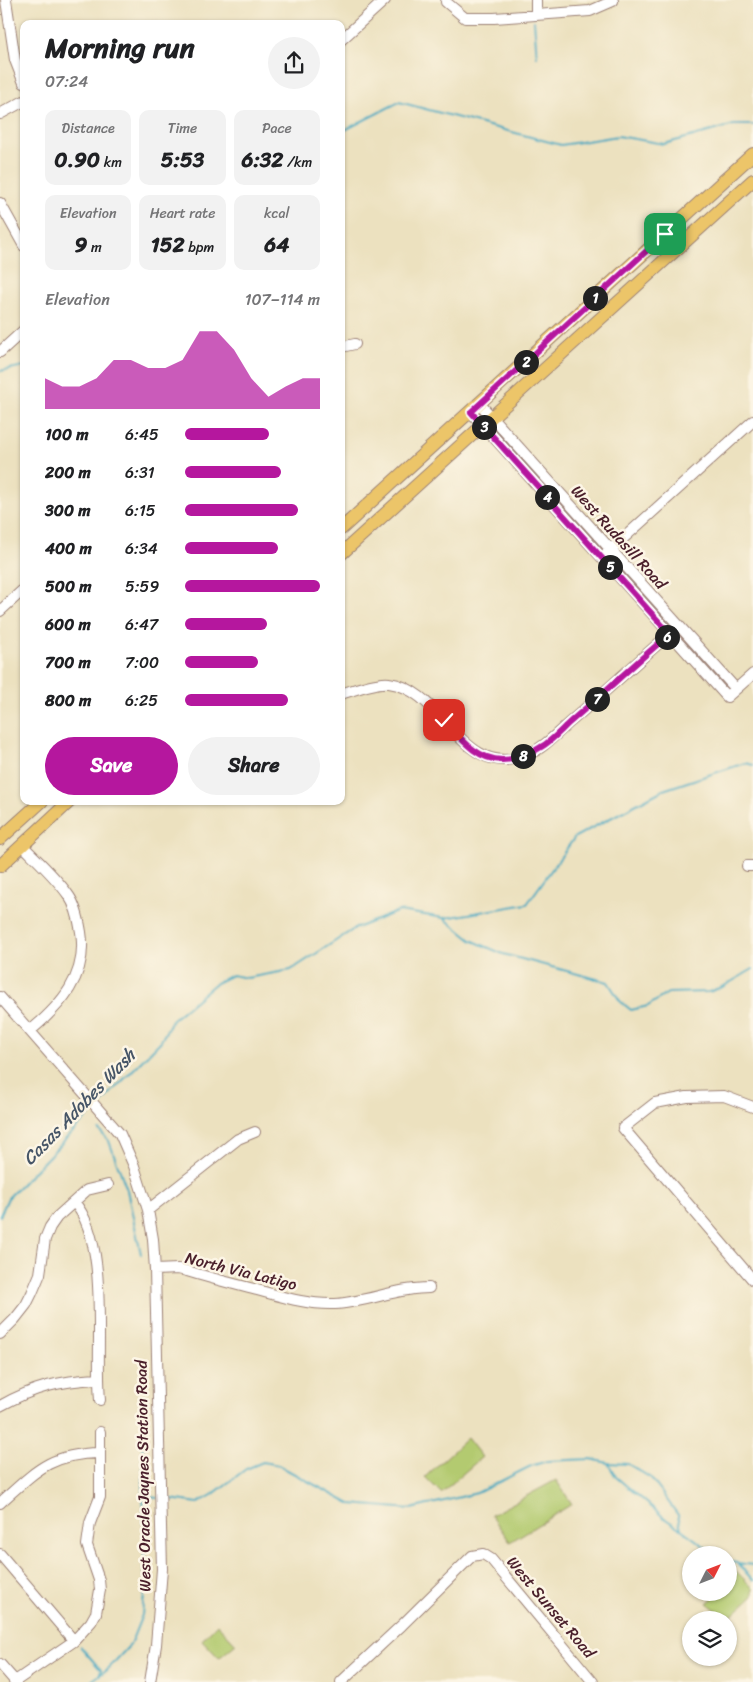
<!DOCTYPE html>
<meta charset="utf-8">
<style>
:root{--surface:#fff;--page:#f2f2f2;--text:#202124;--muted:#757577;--accent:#b5179e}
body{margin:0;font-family:Sriracha,sans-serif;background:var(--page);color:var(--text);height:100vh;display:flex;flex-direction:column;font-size:19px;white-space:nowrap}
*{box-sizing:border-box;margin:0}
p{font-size:16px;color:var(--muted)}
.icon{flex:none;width:28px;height:28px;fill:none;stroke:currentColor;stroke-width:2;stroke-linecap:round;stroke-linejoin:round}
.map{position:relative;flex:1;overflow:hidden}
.details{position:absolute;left:20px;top:20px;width:325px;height:785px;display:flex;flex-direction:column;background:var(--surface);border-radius:10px;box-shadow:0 1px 4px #0004}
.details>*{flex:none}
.needle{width:32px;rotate:48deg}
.buttons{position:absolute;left:682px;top:1546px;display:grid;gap:10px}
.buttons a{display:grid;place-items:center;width:55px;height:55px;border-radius:50%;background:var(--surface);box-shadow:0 1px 4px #0004;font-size:25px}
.pin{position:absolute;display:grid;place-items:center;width:42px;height:42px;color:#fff;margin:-21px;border-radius:10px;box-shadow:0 2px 8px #0006}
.km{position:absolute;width:25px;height:25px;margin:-12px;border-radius:50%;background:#222;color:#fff;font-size:14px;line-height:25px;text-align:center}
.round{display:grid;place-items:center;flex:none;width:52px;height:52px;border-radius:26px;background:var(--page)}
.summary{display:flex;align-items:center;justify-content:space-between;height:85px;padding:0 25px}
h1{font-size:28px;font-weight:700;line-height:38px}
.figures{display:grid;grid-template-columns:repeat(3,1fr);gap:8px;height:85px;padding:5px 25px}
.figures div{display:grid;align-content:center;border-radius:10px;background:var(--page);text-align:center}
.figures b{font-size:21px;font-weight:700}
.figures small{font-size:14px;font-weight:400}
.figures p{font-size:14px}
.chart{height:140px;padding:10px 25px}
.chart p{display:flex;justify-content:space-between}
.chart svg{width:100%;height:90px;margin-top:5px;fill:var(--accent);opacity:.7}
.primary-button{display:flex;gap:10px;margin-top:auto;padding:10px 25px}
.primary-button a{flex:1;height:58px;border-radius:30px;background:var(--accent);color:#fff;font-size:20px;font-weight:700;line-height:58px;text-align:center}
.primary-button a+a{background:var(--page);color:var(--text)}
ul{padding:0 25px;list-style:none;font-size:16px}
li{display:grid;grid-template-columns:80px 60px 1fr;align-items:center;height:38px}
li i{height:12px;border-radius:6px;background:var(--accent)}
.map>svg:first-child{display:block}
.pitch{fill:#b3ca6f;stroke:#7e744d}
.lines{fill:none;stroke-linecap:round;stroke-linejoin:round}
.stream{stroke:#40a7c1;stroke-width:2}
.minor-casing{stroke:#9b8075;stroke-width:12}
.major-casing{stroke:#9b8075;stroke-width:14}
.minor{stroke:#fff;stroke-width:10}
.major{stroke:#ecc569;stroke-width:12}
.route-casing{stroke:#fff;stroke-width:10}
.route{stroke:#b5179e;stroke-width:6}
.labels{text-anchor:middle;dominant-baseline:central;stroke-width:5;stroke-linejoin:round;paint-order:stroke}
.street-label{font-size:16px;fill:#4a1f2b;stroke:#fcf5e5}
.water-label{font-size:18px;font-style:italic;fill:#465567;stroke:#fcf5e5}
</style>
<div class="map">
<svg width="753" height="1682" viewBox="0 0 753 1682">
<rect width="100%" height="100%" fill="#fcf5e5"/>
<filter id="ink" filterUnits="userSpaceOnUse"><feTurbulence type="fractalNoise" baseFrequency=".02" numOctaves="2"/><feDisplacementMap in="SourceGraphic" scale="10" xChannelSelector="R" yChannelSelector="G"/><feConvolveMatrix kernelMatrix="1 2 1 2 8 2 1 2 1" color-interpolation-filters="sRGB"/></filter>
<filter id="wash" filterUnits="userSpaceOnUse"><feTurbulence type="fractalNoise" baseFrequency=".0096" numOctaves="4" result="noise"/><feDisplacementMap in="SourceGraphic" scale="20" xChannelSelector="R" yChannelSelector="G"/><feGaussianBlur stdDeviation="1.12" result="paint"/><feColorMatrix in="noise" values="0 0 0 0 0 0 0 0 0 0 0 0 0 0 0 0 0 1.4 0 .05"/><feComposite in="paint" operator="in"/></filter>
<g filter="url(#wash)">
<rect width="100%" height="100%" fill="#ece1bf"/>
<path class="pitch" d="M467,1438L482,1457L441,1493L425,1477Z
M556,1480L572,1504L510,1542L491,1515Z
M729,1566L737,1572L753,1588V1596L728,1619L707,1603L713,1598L708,1593L729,1592Z
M217,1624L236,1644L219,1658L202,1640Z"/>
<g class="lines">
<path class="stream" d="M534,21L537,57
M341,132L399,102L561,145L618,136L664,144L734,125H753
M0,371L24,366
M445,918L527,904L575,837L663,790L745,763L753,765
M99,1105L161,1041L172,1020L216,983L232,975L247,978L291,970L354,929L399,911L444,918L471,940L503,954L608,982L620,1001L631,1010L648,1006L668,993L709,992L724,986L753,969
M99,1130L109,1141L127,1190L141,1254
M0,1216L8,1198L94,1110
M608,1463L616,1477L667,1520L681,1529
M144,1496L157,1498
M164,1498L198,1503L212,1495L246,1469L263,1462L278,1465L350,1504L411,1509L477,1493L531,1466L547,1461L591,1459L608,1463L628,1464L651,1478L678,1515L681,1529L716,1555
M729,1562L753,1565
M738,1564L753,1580
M80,1646L101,1670L99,1675
M90,1682L109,1668L130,1645L142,1615L145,1585L142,1419"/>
</g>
</g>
<g filter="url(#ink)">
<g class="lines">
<g class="minor-casing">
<path id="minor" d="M6,0L15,60L24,83
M536,0V14
M446,2L465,18H494L590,11L613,1
M341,40L385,0
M0,114L24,101
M0,203L24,246
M341,347L355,344
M0,352L24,330
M480,404L736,689
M471,412L727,697L753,674
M606,554L753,421
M0,611L24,589
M341,694C353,690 378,681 389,683C444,690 461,780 525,756C543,749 556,734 570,722C605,692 638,661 673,631
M22,845C38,861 56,877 69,896C76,906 79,920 81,932C88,976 61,1005 30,1031
M747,866H753
M0,997L120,1134L134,1166L148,1210L153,1239L155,1270L162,1569L156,1645L150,1682
M753,1107L724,1096L687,1097L655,1103L623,1128L753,1280
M74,1202C110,1243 95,1346 100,1400
M148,1210L238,1139L255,1132
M155,1270L178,1269L187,1271C210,1278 234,1284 257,1290C283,1297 308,1305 335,1304C367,1302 397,1288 429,1288
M0,1334L15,1319L26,1305L32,1293L40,1274L45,1239L50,1227L57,1217L87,1190L108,1185
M0,1406C34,1387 59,1381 98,1379
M0,1503C36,1471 49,1454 99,1453
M0,1554L74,1641
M0,1664L15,1681
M14,1682L74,1641L91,1622L96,1613L100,1590L99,1580L87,1545L90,1523L100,1497V1432
M341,1682L402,1625L472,1556L483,1554L491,1559L593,1682"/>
</g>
<g class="major-casing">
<path id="major" d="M341,529L753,154
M341,554L753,180
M0,839L42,801
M0,866L70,801"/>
</g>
<use href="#minor" class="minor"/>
<use href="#major" class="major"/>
</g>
</g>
<g class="lines" filter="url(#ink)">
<g class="route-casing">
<path id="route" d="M444,720C460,737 476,760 502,760C515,760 531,754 541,747C552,741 561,730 570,722C604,693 636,662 670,634L471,412L665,234"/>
</g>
<use href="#route" class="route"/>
</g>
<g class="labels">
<g class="street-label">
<text transform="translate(619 537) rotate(48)">West Rudasill Road</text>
<text transform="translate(241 1271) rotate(14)">North Via Latigo</text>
<text transform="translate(143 1476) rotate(-91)">West Oracle Jaynes Station Road</text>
<text transform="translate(551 1607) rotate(50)">West Sunset Road</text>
</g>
<g class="water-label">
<text transform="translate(79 1107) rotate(-46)">Casas Adobes Wash</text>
</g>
</g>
</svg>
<div class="buttons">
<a><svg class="needle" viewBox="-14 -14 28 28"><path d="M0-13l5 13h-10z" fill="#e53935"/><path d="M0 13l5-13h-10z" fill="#757577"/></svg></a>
<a><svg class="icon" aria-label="layers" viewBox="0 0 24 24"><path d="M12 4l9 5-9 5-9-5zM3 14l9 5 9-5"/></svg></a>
</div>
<div class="pin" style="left:665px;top:234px;background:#1e9e55"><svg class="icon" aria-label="arrive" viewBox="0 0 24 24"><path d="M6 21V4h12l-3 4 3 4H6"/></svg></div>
<div class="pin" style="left:444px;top:720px;background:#d93025"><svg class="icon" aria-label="check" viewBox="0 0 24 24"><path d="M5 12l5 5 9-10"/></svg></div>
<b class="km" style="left:595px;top:298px">1</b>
<b class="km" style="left:526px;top:362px">2</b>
<b class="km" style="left:484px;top:427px">3</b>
<b class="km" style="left:547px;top:497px">4</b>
<b class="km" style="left:610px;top:567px">5</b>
<b class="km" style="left:667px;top:637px">6</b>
<b class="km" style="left:597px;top:699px">7</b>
<b class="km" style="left:523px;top:756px">8</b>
<section class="details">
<div class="summary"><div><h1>Morning run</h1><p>07:24</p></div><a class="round"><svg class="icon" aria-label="share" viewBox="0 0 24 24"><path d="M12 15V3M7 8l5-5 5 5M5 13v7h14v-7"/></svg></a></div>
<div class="figures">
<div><p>Distance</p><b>0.90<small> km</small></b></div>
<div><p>Time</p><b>5:53</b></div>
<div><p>Pace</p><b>6:32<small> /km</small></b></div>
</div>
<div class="figures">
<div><p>Elevation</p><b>9<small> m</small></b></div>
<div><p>Heart rate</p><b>152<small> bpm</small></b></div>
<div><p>kcal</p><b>64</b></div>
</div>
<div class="chart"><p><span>Elevation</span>107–114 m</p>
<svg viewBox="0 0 160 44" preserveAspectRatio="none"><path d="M0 44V29L10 33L20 33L30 29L40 20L50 20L60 24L70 24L80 20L90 6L100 6L110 15L120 29L130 38L140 33L150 29L160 29V44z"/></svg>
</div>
<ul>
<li><b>100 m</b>6:45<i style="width:62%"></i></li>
<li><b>200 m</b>6:31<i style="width:71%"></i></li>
<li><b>300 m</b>6:15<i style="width:84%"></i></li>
<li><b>400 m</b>6:34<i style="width:69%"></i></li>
<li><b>500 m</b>5:59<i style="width:100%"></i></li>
<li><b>600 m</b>6:47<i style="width:61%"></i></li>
<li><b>700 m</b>7:00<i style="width:54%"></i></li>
<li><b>800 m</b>6:25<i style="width:76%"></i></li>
</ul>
<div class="primary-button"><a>Save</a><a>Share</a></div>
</section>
</div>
